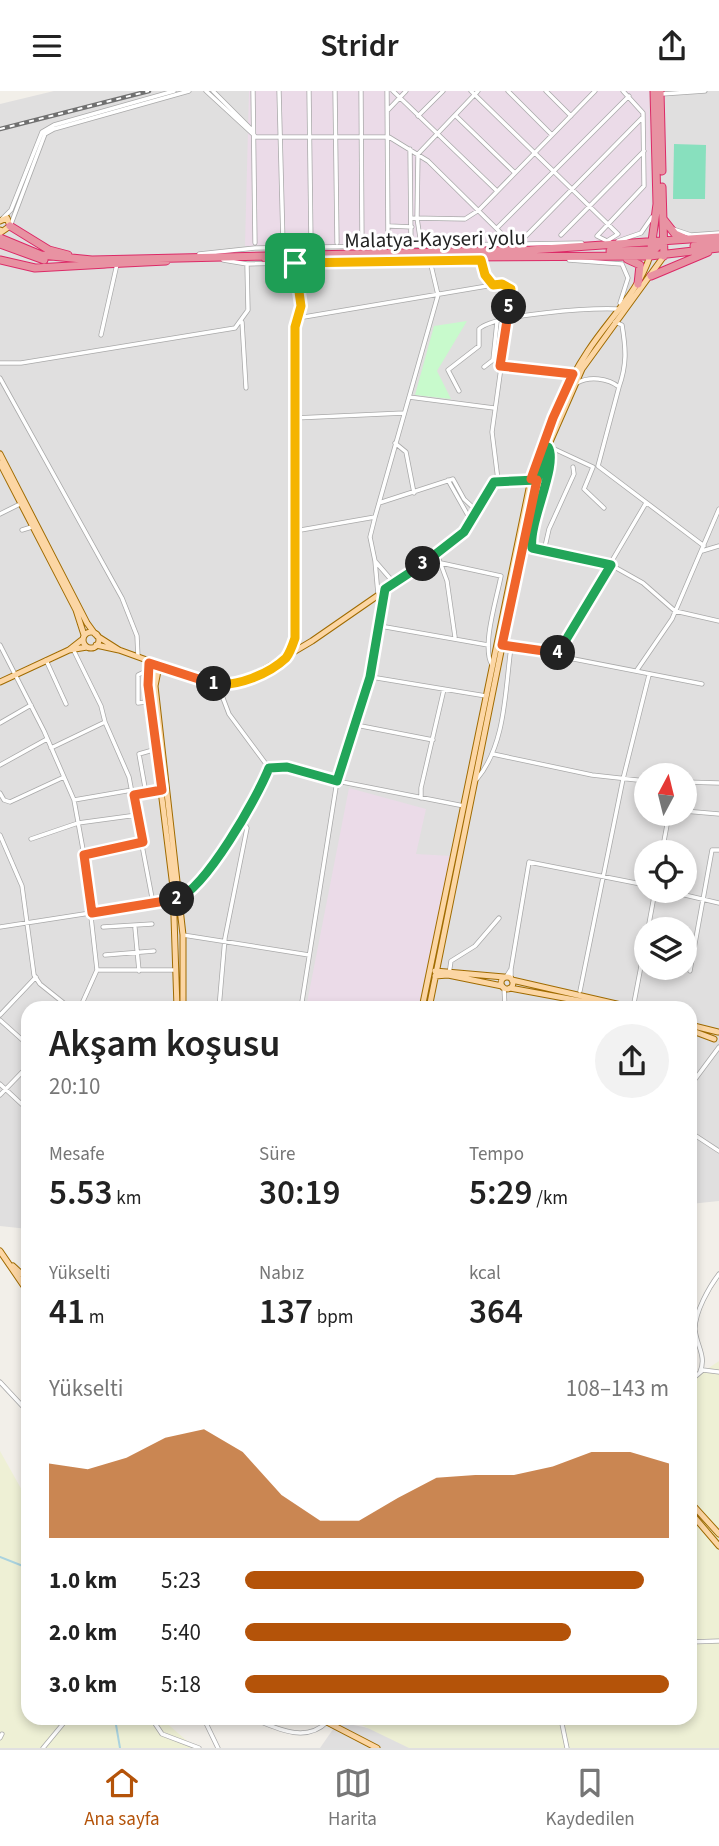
<!DOCTYPE html>
<html lang="tr">
<meta charset="utf-8">
<style>
:root{--surface:#fff;--page:#f2f2f2;--text:#222;--muted:#767676;--line:#e0e0e0;--accent:#b45309}
body{margin:0;font-family:"Source Sans 3",sans-serif;background:var(--page);color:var(--text);height:100vh;display:flex;flex-direction:column;font-size:26px;white-space:nowrap}
*{box-sizing:border-box;margin:0}
p{font-size:23px;color:var(--muted)}
.icon{flex:none;width:38px;height:38px;fill:none;stroke:currentColor;stroke-width:2;stroke-linecap:round;stroke-linejoin:round}
.map{position:relative;flex:1;overflow:hidden}
.drawer{position:absolute;left:21px;top:910px;width:676px;height:724px;display:flex;flex-direction:column;background:var(--surface);border-radius:21px;box-shadow:0 4px 10px #0003}
.drawer>*{flex:none}
.needle{width:46px;rotate:7deg}
.tools{position:absolute;left:634px;top:672px;display:grid;gap:14px}
.tools a{display:grid;place-items:center;width:63px;height:63px;border-radius:50%;background:var(--surface);box-shadow:0 4px 10px #0003;font-size:35px}
.pin{position:absolute;display:grid;place-items:center;width:60px;height:60px;color:#fff;margin:-30px;border-radius:14px;box-shadow:0 4px 10px #0006}
.km{position:absolute;width:35px;height:35px;margin:-18px;border-radius:50%;background:#222;color:#fff;font-size:19px;line-height:35px;text-align:center}
.round{display:grid;place-items:center;flex:none;width:74px;height:74px;border-radius:37px;background:var(--page)}
.summary{display:flex;align-items:center;justify-content:space-between;height:119px;padding:0 28px}
h1{font-size:38px;font-weight:600;line-height:52px}
.figures{display:grid;grid-template-columns:repeat(3,1fr);gap:10px;height:119px;padding:7px 28px}
.figures div{display:grid;align-content:center}
.figures b{font-size:35px;font-weight:600}
.figures small{font-size:19px;font-weight:400}
.figures p{font-size:19px}
.chart{height:196px;padding:14px 28px}
.chart p{display:flex;justify-content:space-between}
.chart svg{width:100%;height:126px;margin-top:7px;fill:var(--accent);opacity:.7}
ul{padding:0 28px;list-style:none;font-size:23px}
li{display:grid;grid-template-columns:112px 84px 1fr;align-items:center;height:52px}
li i{height:18px;border-radius:9px;background:var(--accent)}
header{display:flex;justify-content:space-between;align-items:center;height:91px;padding:0 28px;background:var(--surface);font-size:32px;font-weight:600}
.dock{display:flex;justify-content:space-around;align-items:center;height:98px;border-top:2px solid var(--line);background:var(--surface);font-size:19px;color:var(--muted)}
.dock a{display:grid;justify-items:center;gap:4px}
.dock .current{color:var(--accent)}
.map>svg:first-child{display:block}
.residential{fill:#e0dfdf;fill-rule:evenodd}
.industrial{fill:#ebdbe8}
.farmland{fill:#eef0d5}
.park{fill:#c8facc}
.pitch{fill:#88e0be}
.lines{fill:none;stroke-linecap:round;stroke-linejoin:round}
.stream{stroke:#aad3df;stroke-width:2}
.minor-casing{stroke:#a9a9a9;stroke-width:5}
.major-casing{stroke:#a06b00;stroke-width:7}
.highway-casing{stroke:#dc2a67;stroke-width:9}
.minor{stroke:#fff;stroke-width:3.5}
.major{stroke:#fcd6a4;stroke-width:5}
.highway{stroke:#e892a2;stroke-width:7}
.rail-casing{stroke:#707070;stroke-width:4.5}
.rail{stroke:#fff;stroke-width:2;stroke-dasharray:5;stroke-linecap:butt}
.split-1-casing{stroke:#fff;stroke-width:14}
.split-2-casing{stroke:#fff;stroke-width:14}
.split-3-casing{stroke:#fff;stroke-width:14}
.split-4-casing{stroke:#fff;stroke-width:14}
.split-5-casing{stroke:#fff;stroke-width:14}
.split-6-casing{stroke:#fff;stroke-width:14}
.split-1{stroke:#f5b400;stroke-width:9}
.split-2{stroke:#f0652b;stroke-width:9}
.split-3{stroke:#22a559;stroke-width:9}
.split-4{stroke:#22a559;stroke-width:9}
.split-5{stroke:#f0652b;stroke-width:9}
.split-6{stroke:#f5b400;stroke-width:9}
.labels{text-anchor:middle;dominant-baseline:central;stroke-width:6;stroke-linejoin:round;paint-order:stroke}
.street-label{font-size:21px;fill:#222;stroke:#fff}
</style>
<header><svg class="icon" aria-label="menu" viewBox="0 0 24 24"><path d="M4 6h16M4 12h16M4 18h16"/></svg>Stridr<svg class="icon" aria-label="share" viewBox="0 0 24 24"><path d="M12 15V3M7 8l5-5 5 5M5 13v7h14v-7"/></svg></header>
<div class="map">
<svg width="719" height="1657" viewBox="0 0 719 1657">
<rect width="100%" height="100%" fill="#f2efe9"/>
<path class="residential" d="M54,0H719V1110L690,1113V917H28V1138L0,1135V13ZM646,684H684V723H646ZM646,761H684V800H646ZM646,838H684V877H646Z
M338,1631L429,1649L438,1657H320Z"/>
<path class="industrial" d="M249,0H649L651,128L641,141L619,149L600,150L245,155Z
M349,697L426,718L416,763L451,765L418,917H306Z"/>
<path class="farmland" d="M719,1270V1657H409L349,1628H690V1290Z
M0,1360L28,1410V1628H162L195,1657H0Z"/>
<path class="park" d="M467,230L437,280L451,308L415,304L434,235Z"/>
<path class="pitch" d="M674,53L706,54L705,108H673Z"/>
<g class="lines">
<path class="stream" d="M0,1466L28,1477
M28,1494L23,1499L28,1507
M115,1628L120,1657"/>
<g class="minor-casing">
<path id="minor" d="M206,0L256,46H389L428,70L507,148
M213,0L252,39
M253,0L255,152
M279,0L283,152
M309,0L311,152
M335,0L337,152
M361,0L362,152
M387,0L388,151
M393,0L497,100
M471,0L618,143L607,150
M508,0L552,44
M546,0L571,25
M662,3L705,0
M388,19L406,0
M455,24L515,82
M418,25L443,0
M410,58L411,154
M412,127L465,128L479,119L595,0
M2,128L11,119L42,41L54,34L174,0
M11,133L45,43L54,38L189,0
M390,135L412,136
M497,137L629,5
M673,138L691,144L719,142
M561,144L644,60
M523,148L642,27
M607,150L597,145L644,95L643,22L623,0
M618,150L641,142L652,126
M422,160L417,127L418,63L478,0
M199,163L255,157L582,152
M223,169L247,173L467,169
M481,169L485,184L493,194
M569,169L622,173L628,187L620,212
M298,227L493,194H507L511,205L492,341L498,389
M242,231L246,297
M615,231L622,234C626,258 627,273 619,296
M101,244L117,173
M0,272H21L235,237L248,219L247,174
M500,275L573,283
M484,276L493,269L497,231
M0,287L122,507L137,545L138,566
M577,292C589,285 608,287 619,296L598,375L704,455
M459,300L448,279L479,255V238C496,223 591,217 617,218
M409,306L494,317
M295,327L404,322
M395,352L406,361L414,402
M548,356C559,372 528,433 532,457L611,474L643,492L675,520L719,530
M550,356L593,376L584,398L604,417
M448,389L470,428
M379,412L453,388L464,408L477,420
M0,423L20,413
M22,439L35,435
M295,440L375,426
M544,460L549,438L574,383L573,376
M702,460L719,455
M437,463L447,490L455,546
M375,470L370,446L375,426L438,204L430,170
M441,472L501,485C497,507 481,556 492,574
M378,503L375,470L394,492
M380,535L488,554
M0,554L44,640L74,709L84,764L97,879L80,917
M502,554L702,593
M73,558L101,615L105,631
M557,563L646,412
M287,564L296,543L295,236L301,215L295,172
M46,569L66,613
M637,579L672,528L719,418
M371,586L486,605
M218,594L229,623L269,677L287,676L337,690L464,715
M0,632L31,614
M356,634L433,649
M51,657L105,631L129,686L153,812
M493,663L592,684L646,690
M0,674L47,648
M477,688C506,653 505,599 511,556
M684,691L719,692
M0,702L4,709L10,711L64,686
M146,702L139,663L153,659L146,611L138,612V584L148,579
M134,704L162,699
M421,707V697L444,598
M74,709L132,699
M684,720L719,723
M241,732L269,678
M0,744L22,795L34,884L40,893L70,917
M31,748L78,732L137,724
M662,761L669,723
M84,764L143,751
M668,800L719,812
M0,836L174,809C206,800 229,734 244,732L247,737L225,847L219,917
M103,836L152,833
M135,837L139,880
M648,838L655,800
M183,844L309,864
M105,864L154,860
M511,878L529,771L646,794
M97,879H176
M690,880L712,759H719
M449,883L451,870L475,855L499,827
M506,886L511,878V887
M504,896L505,917
M580,900L623,688L649,584
M301,917L337,690L370,586L385,499
M633,917L646,849
M0,924L36,886
M0,929L28,954
M0,993L28,1019
M690,995L719,956
M0,1004L28,975
M690,1041L719,1060
M700,1281C707,1265 696,1254 695,1238C695,1221 709,1196 719,1183
M690,1290L703,1279L719,1281
M0,1291L28,1321
M690,1544L693,1550
M690,1551L719,1550
M152,1628L162,1643L199,1657
M204,1628L218,1657
M254,1628C278,1638 306,1652 327,1631
M561,1628L567,1657
M0,1647L2,1643
M43,1657L67,1628"/>
</g>
<g class="major-casing">
<path id="major" d="M0,130L7,127L10,135L0,142V139
M0,363L87,532L95,543
M0,372L76,519L84,544
M83 549a8 8 0 1 1 16 0a8 8 0 1 1-16 0Z
M83,548L69,559L87,556
M96,554L119,559L97,545
M119,559L213,593L241,592L312,550L458,449L494,391L531,388
M149,572L148,595L173,796L177,917
M159,575L155,595L183,844V917
M0,591L69,559
M435,880L504,886
M435,885L448,884L502,895
M501 892a6 6 0 1 1 12 0a6 6 0 1 1-12 0Z
M512,889L634,917
M510,897L618,917
M422,917L531,388C545,343 562,299 588,260C608,229 639,200 650,165
M429,917L513,501L546,360L582,278L664,165
M690,934L718,941
M690,939L714,948
M0,1160L28,1201
M13,1175L28,1189
M690,1411L719,1443
M690,1421L719,1455
M321,1628L377,1657"/>
</g>
<g class="highway-casing">
<path id="highway" d="M660,0L662,80
M662,96L664,165
M664,129L675,143L686,148
M10,135L49,159L68,164
M0,147L41,164L92,169L530,159L719,146
M0,153L44,169
M694,155L719,152
M610,160L654,159L664,150
M650,165L657,113L654,0
M265,167L650,165L719,157
M627,168L640,174L638,193
M0,169L35,177L107,173
M104,173L166,170
M651,185L708,161"/>
</g>
<use href="#minor" class="minor"/>
<use href="#major" class="major"/>
<use href="#highway" class="highway"/>
<g class="rail-casing">
<path id="rail" d="M0,38L149,0"/>
</g>
<use href="#rail" class="rail"/>
</g>
<g class="lines">
<g class="split-1-casing">
<path id="split-1" d="M214,593C237,596 269,583 286,567C290,562 293,553 295,547V236L301,215L295,172"/>
</g>
<g class="split-2-casing">
<path id="split-2" d="M177,808L92,822L84,764L143,751L134,704L162,699L148,594L149,572L214,593"/>
</g>
<g class="split-3-casing">
<path id="split-3" d="M177,808C206,797 257,707 269,677L287,676L337,690L370,586L385,498L423,473"/>
</g>
<g class="split-4-casing">
<path id="split-4" d="M423,473L464,441L494,391L537,389L548,356C559,373 528,432 532,457L611,474L558,562"/>
</g>
<g class="split-5-casing">
<path id="split-5" d="M509,216L500,275L573,283L553,327L531,388L537,389L502,554L558,562"/>
</g>
<g class="split-6-casing">
<path id="split-6" d="M295,172L481,169L485,184L493,194L502,193L511,198L509,216"/>
</g>
<use href="#split-1" class="split-1"/>
<use href="#split-2" class="split-2"/>
<use href="#split-3" class="split-3"/>
<use href="#split-4" class="split-4"/>
<use href="#split-5" class="split-5"/>
<use href="#split-6" class="split-6"/>
</g>
<g class="labels">
<g class="street-label">
<text transform="translate(435 148) rotate(-1)">Malatya-Kayseri yolu</text>
</g>
</g>
</svg>
<div class="tools">
<a><svg class="needle" viewBox="-14 -14 28 28"><path d="M0-13l5 13h-10z" fill="#e53935"/><path d="M0 13l5-13h-10z" fill="#767676"/></svg></a>
<a><svg class="icon" aria-label="locate" viewBox="0 0 24 24"><circle cx="12" cy="12" r="6"/><path d="M12 2v4M12 18v4M2 12h4M18 12h4"/></svg></a>
<a><svg class="icon" aria-label="layers" viewBox="0 0 24 24"><path d="M12 4l9 5-9 5-9-5zM3 14l9 5 9-5"/></svg></a>
</div>
<div class="pin" style="left:295px;top:172px;background:#1e9e55"><svg class="icon" aria-label="arrive" viewBox="0 0 24 24"><path d="M6 21V4h12l-3 4 3 4H6"/></svg></div>
<b class="km" style="left:214px;top:593px">1</b>
<b class="km" style="left:177px;top:808px">2</b>
<b class="km" style="left:423px;top:473px">3</b>
<b class="km" style="left:558px;top:562px">4</b>
<b class="km" style="left:509px;top:216px">5</b>
<section class="drawer">
<div class="summary"><div><h1>Akşam koşusu</h1><p>20:10</p></div><a class="round"><svg class="icon" aria-label="share" viewBox="0 0 24 24"><path d="M12 15V3M7 8l5-5 5 5M5 13v7h14v-7"/></svg></a></div>
<div class="figures">
<div><p>Mesafe</p><b>5.53<small> km</small></b></div>
<div><p>Süre</p><b>30:19</b></div>
<div><p>Tempo</p><b>5:29<small> /km</small></b></div>
</div>
<div class="figures">
<div><p>Yükselti</p><b>41<small> m</small></b></div>
<div><p>Nabız</p><b>137<small> bpm</small></b></div>
<div><p>kcal</p><b>364</b></div>
</div>
<div class="chart"><p><span>Yükselti</span>108–143 m</p>
<svg viewBox="0 0 160 44" preserveAspectRatio="none"><path d="M0 44V18L10 20L20 16L30 9L40 6L50 14L60 29L70 38L80 38L90 30L100 23L110 22L120 22L130 19L140 14L150 14L160 18V44z"/></svg>
</div>
<ul>
<li><b>1.0 km</b>5:23<i style="width:94%"></i></li>
<li><b>2.0 km</b>5:40<i style="width:77%"></i></li>
<li><b>3.0 km</b>5:18<i style="width:100%"></i></li>
</ul>
</section>
</div>
<nav class="dock">
<a class="current"><svg class="icon" aria-label="home" viewBox="0 0 24 24"><path d="M3 11l9-7 9 7M6 9v11h12V9"/></svg>Ana sayfa</a>
<a><svg class="icon" aria-label="map" viewBox="0 0 24 24"><path d="M3 6l6-2 6 2 6-2v14l-6 2-6-2-6 2zM9 4v14M15 6v14"/></svg>Harita</a>
<a><svg class="icon" aria-label="saved" viewBox="0 0 24 24"><path d="M7 4h10v16l-5-4-5 4z"/></svg>Kaydedilen</a>
</nav>
